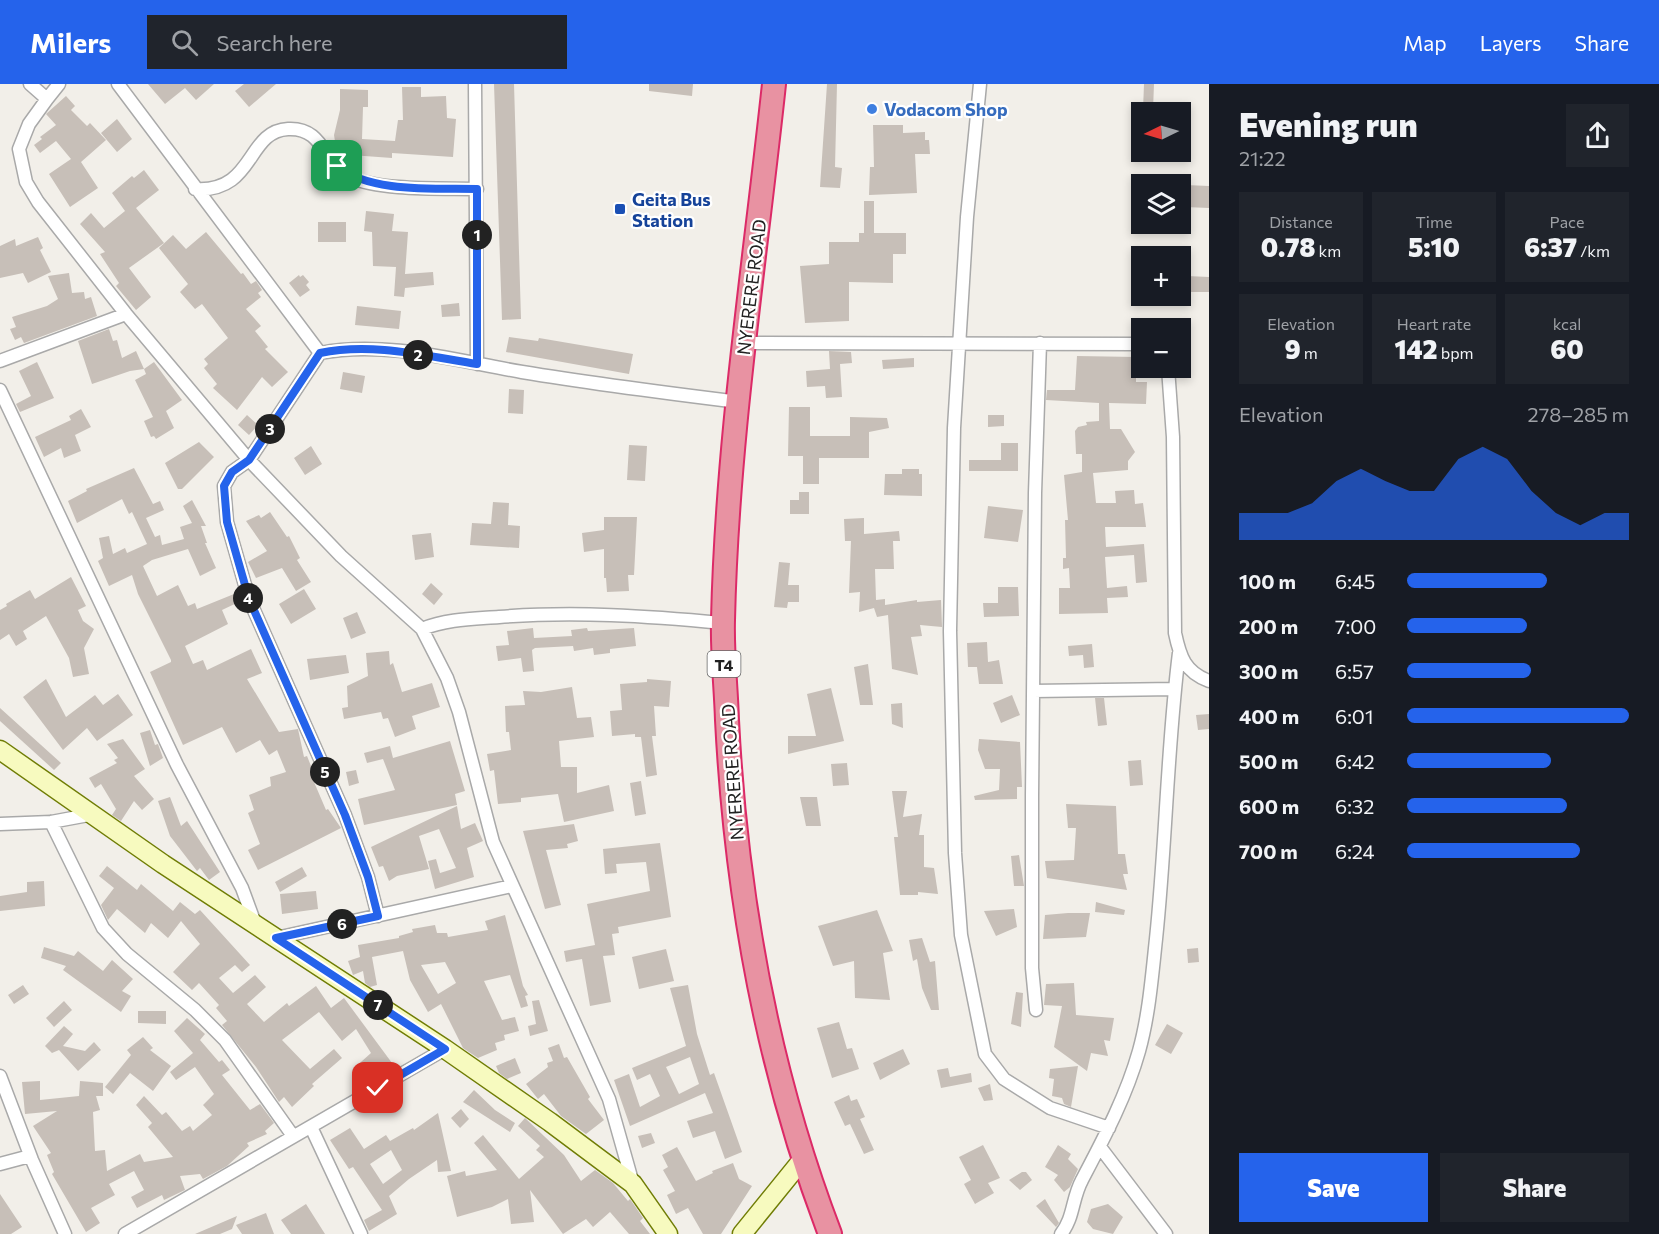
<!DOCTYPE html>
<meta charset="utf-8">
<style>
:root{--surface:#171b24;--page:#20242c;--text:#f1f3f6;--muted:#9ea1a6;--accent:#2563eb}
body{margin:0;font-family:Commissioner,sans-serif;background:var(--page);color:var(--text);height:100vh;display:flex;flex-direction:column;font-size:22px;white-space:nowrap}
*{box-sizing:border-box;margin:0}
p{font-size:20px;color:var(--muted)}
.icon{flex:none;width:33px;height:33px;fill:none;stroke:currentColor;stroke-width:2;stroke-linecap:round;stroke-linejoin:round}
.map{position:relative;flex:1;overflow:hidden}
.drawer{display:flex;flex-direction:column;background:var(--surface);width:450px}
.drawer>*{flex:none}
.needle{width:39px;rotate:265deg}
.controls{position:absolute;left:1131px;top:18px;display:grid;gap:12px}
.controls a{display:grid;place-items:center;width:60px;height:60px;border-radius:0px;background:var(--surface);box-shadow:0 3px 9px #0003;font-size:30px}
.pin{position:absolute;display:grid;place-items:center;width:51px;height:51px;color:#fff;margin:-26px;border-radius:12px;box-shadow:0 3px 9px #0006}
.km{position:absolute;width:30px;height:30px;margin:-15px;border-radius:50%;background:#222;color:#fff;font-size:16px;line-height:30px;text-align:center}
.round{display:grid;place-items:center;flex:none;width:63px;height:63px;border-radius:0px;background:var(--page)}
.head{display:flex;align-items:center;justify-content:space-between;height:102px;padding:0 30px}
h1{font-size:33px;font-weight:800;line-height:45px}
.metrics{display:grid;grid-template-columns:repeat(3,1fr);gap:9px;height:102px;padding:6px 30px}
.metrics div{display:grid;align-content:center;border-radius:0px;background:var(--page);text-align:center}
.metrics b{font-size:26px;font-weight:800}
.metrics small{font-size:16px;font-weight:400}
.metrics p{font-size:16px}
.chart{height:168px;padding:12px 30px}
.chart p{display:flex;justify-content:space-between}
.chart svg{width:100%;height:108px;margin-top:6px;fill:var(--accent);opacity:.7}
.cta{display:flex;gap:12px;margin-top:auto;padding:12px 30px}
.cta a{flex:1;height:69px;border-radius:0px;background:var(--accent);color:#fff;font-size:24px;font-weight:800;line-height:69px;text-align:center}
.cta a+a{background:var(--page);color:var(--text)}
ul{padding:0 30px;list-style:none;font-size:20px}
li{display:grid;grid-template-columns:96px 72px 1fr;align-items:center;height:45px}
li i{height:15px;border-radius:8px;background:var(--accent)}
header{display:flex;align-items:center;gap:36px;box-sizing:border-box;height:84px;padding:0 30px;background:var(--accent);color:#fff}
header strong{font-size:28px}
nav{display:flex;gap:33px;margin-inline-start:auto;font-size:21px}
.search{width:420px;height:54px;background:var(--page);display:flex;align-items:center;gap:15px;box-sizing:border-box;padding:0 21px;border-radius:0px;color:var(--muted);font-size:22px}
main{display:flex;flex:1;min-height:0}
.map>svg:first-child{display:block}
.building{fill:#c7bfb8;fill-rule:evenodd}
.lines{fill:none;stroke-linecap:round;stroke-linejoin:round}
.street-casing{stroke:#a9a9a9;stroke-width:15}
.secondary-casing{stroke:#707d05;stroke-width:21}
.highway-casing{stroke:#dc2a67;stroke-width:26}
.street{stroke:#fff;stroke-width:12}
.secondary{stroke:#f7fabf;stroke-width:18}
.highway{stroke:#e892a2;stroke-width:22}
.route-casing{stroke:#fff;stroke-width:12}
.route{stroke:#2563eb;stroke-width:8}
.shop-dot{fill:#3f7fe0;stroke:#fff;stroke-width:2}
.transit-dot{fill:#1a4fb4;stroke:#fff;stroke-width:2}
.labels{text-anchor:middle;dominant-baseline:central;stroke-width:4.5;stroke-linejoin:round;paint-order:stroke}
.shield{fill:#fff;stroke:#646464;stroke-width:1.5}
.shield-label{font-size:16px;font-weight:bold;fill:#222}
.shop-label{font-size:18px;font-weight:bold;fill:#366cbe;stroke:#fff;text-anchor:start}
.transit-label{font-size:18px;font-weight:bold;fill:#164399;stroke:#fff;text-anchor:start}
.street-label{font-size:18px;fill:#222;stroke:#fff}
</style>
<header>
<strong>Milers</strong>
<div class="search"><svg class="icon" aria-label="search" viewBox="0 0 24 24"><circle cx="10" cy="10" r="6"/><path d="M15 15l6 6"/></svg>Search here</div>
<nav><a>Map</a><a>Layers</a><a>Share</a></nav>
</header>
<main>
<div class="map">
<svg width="1209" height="1150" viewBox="0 0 1209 1150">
<rect width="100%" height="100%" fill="#f2efe9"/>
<path class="building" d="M148,0H214L196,16L185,4L165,20Z
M244,0H276L249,23L235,7Z
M494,0H514L521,235L502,236Z
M649,0H693L692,12L649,7Z
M827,0H837L835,83L842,84L840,104L820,103Z
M1144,0H1154L1153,26H1143Z
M402,3H421V13L446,12L447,34L456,35L453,73L392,69V74L337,70L334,51L340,26V5L368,6V23H363L362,55L395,57L398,36H403Z
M66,12L75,22L71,26L87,42L90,39L106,56L81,78L98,104L70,123L49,90L71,75L56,57L40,69L34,61L42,55L40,53L56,41L46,30Z
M117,35L132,55L117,68L101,49Z
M873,41H903V49L925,48V56H929L930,70H915L917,109L869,111L870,83H874Z
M144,86L159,106L136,124L164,159L129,184L151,213L136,226L116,202L119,199L100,170L105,168L80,140L91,129L104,144L125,127L112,109L132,92L134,94Z
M1186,101L1209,102V124L1185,123Z
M864,117H874V149H906V170H893V199L849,198V237L805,239L800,182L829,180V158H859V149H864Z
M366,127L394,130L392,147L408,148L405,190L433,188L434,201L405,204L404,213L394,212L396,183L373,182L372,148L364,147Z
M318,138H346V158H318Z
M206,148L241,190L243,189L251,200L256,197L262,206L258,209L261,213L246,225L261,242L255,247L268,263L265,265L288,288L272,303L262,293L237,326L213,304L217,300L204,284L208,280L204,275L228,254L202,220L195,225L180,208L188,200L159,164L173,151L186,165Z
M38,153L43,164L40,166L51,188L28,199L23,189L0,194V162L15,155L16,162Z
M69,189L72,209L84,208L85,215L91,213L97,232L24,259L21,253L15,256L10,245L16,243L12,233L47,222L58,215L48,192Z
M299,191L300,193L303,191L309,198L306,201L310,206L300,213L289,199Z
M1187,192L1209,193V208H1187Z
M459,219L460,232L442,233L441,221Z
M357,222L401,227L399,245L355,241Z
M109,245L113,257L117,256L122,274L136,267L144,285L154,278L182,316L166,327L174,344L156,355L154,352L151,353L144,337L153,333L135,296L146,290L144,285L130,287L92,300L78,257Z
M509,253L538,257L539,254L633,270L629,290L506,268Z
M829,267L851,268L852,279L840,280L842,313L826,314L825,302L807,303L806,287L830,285Z
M1077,272L1136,273V298H1147L1146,320L1109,319L1110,345H1121L1135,368L1128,377V386L1093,389L1096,419H1116L1115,407L1134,406L1135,420L1143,419L1146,443H1105L1106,463L1144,460L1147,498L1136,499L1134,471L1105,473L1107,504L1127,502L1128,513L1107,514L1108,529L1059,530V504H1070L1069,484L1063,485V474H1066L1065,436H1068L1064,391L1082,388V370H1076L1075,347L1078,343L1087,341L1086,338L1099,337V319L1046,316L1047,306H1075Z
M914,274V283L883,285L882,276Z
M37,278L54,314L20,328L16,320L31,312L19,287Z
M343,288L365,292L362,309L340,305Z
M509,305L524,306L523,330L508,329Z
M789,323H810V352H850V333L887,334L889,344L869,348V374H819V400H803V372H788Z
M81,325L91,343L75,351L81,367L64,374L61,364L44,373L35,353L71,336L69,332Z
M247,331L258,341L249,351L238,341Z
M988,331H1004V342L988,343Z
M199,358L214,373L182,405H178L165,379Z
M1001,359H1018V387H969V376H1001Z
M629,361L647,362L645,397L627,396Z
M311,362L322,380L305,391L294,374Z
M134,384L153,420L160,417L164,426L146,434L155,453L160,451L162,461L184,455L180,443L192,439L183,422L192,416L206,442H201L207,459H205L216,484L200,492L188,465L152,476L143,482L157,512L178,501L188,522L195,519L197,525L239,508L241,517L222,526L228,540L185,562L193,580L203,576L207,586L251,565L262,589L247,595L279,648L298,645L304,673L307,672L317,697L314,698L326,726L328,725L341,744L258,786L248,766L260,760L248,729L254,726L249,711L271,702L270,693L286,688L277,666L269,671L260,656L236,669L222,643L183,661L150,588L171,578V576L138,510L132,491L109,502L98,477L103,474L99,454L109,452L113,470L125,464L127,469L147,460L132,428L129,430L122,415L77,439L68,417L87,407L86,405Z
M902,385H919V390H922V412L884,411L885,390H902Z
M799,408H809V430H790V416H799Z
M493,418L509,419L508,441L520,442L519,464L470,461L472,439L491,440Z
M988,422L1023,426L1018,458L984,454Z
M270,428L287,453L289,452L300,474L297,476L311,498L296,507L282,484L256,494L248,478L267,467L246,437L259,431L261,434Z
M604,433H637L634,491H628L629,507L607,508L606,494H604V465L584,468L582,449L604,446Z
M864,434V450L899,447L900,457H893L894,485H875L876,516L885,515V521L917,516V518L941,516L942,543L920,541L922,552L911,553L918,591L892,585L888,531L877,533L874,524L859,528L860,508L849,509L851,457H845L844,435Z
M431,449L434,473L415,476L412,451Z
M779,478L790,479L788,501H799V518H788L787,524L774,523Z
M71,493L86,522L78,526L83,537L94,545L84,564L89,590L73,593L69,574L46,532L23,547L27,555L16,562L9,550L0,556V526L7,522L6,520L30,506L35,515Z
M431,499L443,510L434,521L422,510Z
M998,503H1018L1019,532L984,533L983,519H998Z
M304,505L316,525L291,540L279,520Z
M357,528L366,549L351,555L343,534Z
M533,544L534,554L572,552L571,546L587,544L588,547L634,544L636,562L610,565V569L594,571L593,564L574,567L573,562L535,564L532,566L534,587L523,588L521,574L498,577L496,562L509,561L507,547Z
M987,558L988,578L999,576L1003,600H979L977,583H968L967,559Z
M1092,560L1094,583L1084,584L1083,571L1069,572L1068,562Z
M389,567L390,581L393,579L402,608L432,599L440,623L412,632L416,645L395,653L388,634L383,635L381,628L344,635L342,624L348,623L347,602L368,592L366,569Z
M346,571L349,589L310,596L307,575Z
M868,580L873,621H860L854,583Z
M46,595L66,633L95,611L103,621L118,610L133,631L97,657L87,644L63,666L23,613Z
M647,595L671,597L669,623L654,622L656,652H652L657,691L646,693L641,653H635V650L612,652L610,627L622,626L620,600L647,598Z
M572,603L577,634L591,633L594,653L559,657L561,683H577V709L609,701L614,727L564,738L558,710L521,714V718L498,720L494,686L490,687L487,670L511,666L509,648H506L505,622L525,621L523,607L541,608Z
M831,604L844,657L788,670V652H816L807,610Z
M1012,611L1020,631L1001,639L993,619Z
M1095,614H1104L1107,641L1098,642Z
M902,619L903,644L892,640L891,620Z
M0,624L61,679L54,686L0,637Z
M1209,630V645L1198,646L1196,631Z
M150,646L155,661L158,660L163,674L150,682L140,649Z
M123,655L145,685L134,692L154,715L142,726L134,717L121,737L112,731L116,725L101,700L95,704L89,694L117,679L114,676L118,674L107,660Z
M979,655L1020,658L1022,703H1017V715L975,716L974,712L999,706L1000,685H985L978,666Z
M450,657L465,707L455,710L457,721L364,741L358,715L395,706L383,675L367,679L364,669L390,662L393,674Z
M1141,676L1143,701L1130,702L1128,677Z
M847,679L849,701L833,702L831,680Z
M356,686L359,699L349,702L346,688Z
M641,697L646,730L635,732L630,699Z
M892,707H907L903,733L922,730L919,751H924V783L934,784L938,810L918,808V811H900L894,753H898Z
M170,713L181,742L187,737L220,788L209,796L200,784L197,787L170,752L158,717Z
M800,713H817L821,742H806Z
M1066,720L1116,722L1118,770H1125L1128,790H1123L1127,806L1047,794L1045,777L1074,776L1076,744H1068Z
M457,722L461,745L475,739L483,757L467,764L474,793L435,805L428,777L436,775L440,789L456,784L439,745L419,752L429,785L397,792L389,797L383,782L379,783L371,763Z
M574,740L578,757L567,760L568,764L546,766L561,821L545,825L523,747Z
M660,759L671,833L618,843L619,849L612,850L615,871L603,872L611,918L590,922L582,875L566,878L564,867L595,861L587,820L650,807L646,778L616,780L617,789L605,790L603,765Z
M1019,771L1024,802H1014L1011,772Z
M107,782L137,806L141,800L173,827L180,818L195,830L200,826L250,881L242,888L235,881L219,894L233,909L255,891L266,903L247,920L264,938L287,919L289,922L316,902L331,924L344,914L392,979L364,999L352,986L371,969L356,945L342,957L319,928L282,956L310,985L334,965L342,974L312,1000L314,1002L292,1023L284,1013L279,1018L256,983L222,941L227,937L216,924L219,921L199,899L192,906L173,888L200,860L181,837L168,854L151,839L145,849L117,825L108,836L101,821L114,804L99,792Z
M302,783L307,792L280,808L275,798Z
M44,797L45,822L0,827V812L27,808V798Z
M316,807L318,825L282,830L280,810Z
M1096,818L1125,826L1124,831L1095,828Z
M1014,825L1017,843L996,852L984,827Z
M877,826L893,867L883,869L890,916L855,914L854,877L833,882L818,842Z
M1068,829H1090L1086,853L1043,855L1045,831Z
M505,831L523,902L528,911L525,912L528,922L521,924L510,891L484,897L502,936L515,933L519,947L504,951L505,956L495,959L497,966L478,974L463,964L441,920L428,928L410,896L403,867L372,873L377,901L370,903L365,899L363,887L353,891L348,877L360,873L358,861L399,854V852L413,848L412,845L435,841L437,849H447L448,853L488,846L485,837ZM445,878L456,899L438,910L421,881Z
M922,854L930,878L935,877L939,926H931L922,904L917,875L913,877L909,856Z
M44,863L74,872L78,867L103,887L112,876L133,895L122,907L131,912L121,928L63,886L66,882L41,874Z
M1198,864L1199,878L1188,879L1187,865Z
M666,865L674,897L639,905L632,873Z
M1074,899L1076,931L1114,934L1110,957L1104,956L1108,972L1091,969L1087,987L1054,963L1062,922L1044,921L1046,900Z
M23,901L29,910L14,920L8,911Z
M688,901L697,950L710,991L714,989L742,1068L725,1075L715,1047L693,1054L687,1037L713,1029L705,1009L630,1042L614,996L629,990L640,1023L660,1012L650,990L637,996L632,984L686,962L670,904ZM690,973L699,1000L679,1010L666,983Z
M1016,908L1023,909L1021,943L1011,940Z
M539,916L548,947L530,952L528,942L536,940L532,917Z
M64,917L72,926L54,943L46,934Z
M138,927H166V940L138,939Z
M187,934L205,950L200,956L219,978L222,976L230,986L222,991L250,1026L260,1020L274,1039L265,1047L267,1050L247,1059L249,1062L227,1082L203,1095L200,1090L180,1092L185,1106L164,1116L162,1111L137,1124L131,1113L144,1106L134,1087L109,1100L115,1111L91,1124L100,1139L86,1148L52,1090L54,1088L47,1071L51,1069L33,1042L57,1027L25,1030L22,998L40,997V1016L79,1012L80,997L103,999V1012H96L100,1026L93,1028L95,1067L105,1066L107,1087L140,1070L144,1078L173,1073L148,1043L152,1039L136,1021L144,1012L162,1031L166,1028L182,1047L190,1042L193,1047L212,1031L203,1021L214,1010L195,983L176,996L170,988L193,969L174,947Z
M839,938L847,965L852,964L859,985L832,994L817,944Z
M1167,940L1183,949L1171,970L1155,961Z
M64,942L73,950L63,962L85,967L94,958L101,966L78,987L59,966L52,969L45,962Z
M143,953L153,964L150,966L171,982L153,1007L130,989L113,1010L105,1003L131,971L127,966Z
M559,960L564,974L567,973L590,1013L588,1015L604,1036L586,1050L561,1032L544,1010L538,1015L526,1000L548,983L547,979L553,977L548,964Z
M903,965L910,980L880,996L873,979Z
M515,974L521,989L507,995L499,989L496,982Z
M1078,982L1071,1023L1064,1020L1062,1014L1052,1012L1054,995L1049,994L1050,985Z
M948,984L950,993L971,989L972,998L941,1004L937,986Z
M990,1000L993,1016L984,1017L978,1004Z
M474,1006L495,1026L515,1039L510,1048L463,1018Z
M849,1011L851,1017L857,1015L865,1033L860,1035L874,1066L864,1070L850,1040L845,1042L834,1018Z
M461,1025L469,1035L460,1044L451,1034Z
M438,1029L451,1087L438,1088L437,1076L409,1095L389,1112L397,1130L369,1147L364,1136L382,1126L353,1083L349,1085L330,1056L350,1044L364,1065L386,1051L390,1057L413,1044L414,1046ZM391,1066L402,1086L383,1100L370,1080Z
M525,1034L564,1071L581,1097L595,1086L613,1099L628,1117L630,1115L643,1134L640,1137L650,1150H629L610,1128L593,1143L586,1135L563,1150L530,1106L534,1138L511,1140L508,1115L492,1123L457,1133L447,1092L465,1087L466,1092L497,1086L474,1059L483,1051L519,1095L544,1073L536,1066L540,1062L518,1042Z
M651,1049L655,1059L642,1064L638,1052Z
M983,1061L1000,1094L988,1099L994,1109L975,1120L964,1100L971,1096L959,1073Z
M1058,1061L1071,1070L1068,1075L1078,1085L1070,1103L1064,1108L1054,1096L1058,1091L1045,1083Z
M677,1063L696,1097L713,1089L712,1087L733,1079L739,1095L752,1102L721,1150H703L688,1124L676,1130L667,1111L675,1107L663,1086L668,1083L662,1071Z
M1022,1088H1026L1032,1096L1020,1106L1009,1096Z
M0,1110L22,1143L11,1150H0Z
M1045,1115L1059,1139L1056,1143L1036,1122Z
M306,1120L325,1150H291L281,1136Z
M1108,1120L1123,1133L1113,1150L1093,1145L1087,1138L1091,1125Z
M266,1129L274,1150H242L236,1141Z
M237,1132L232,1145L220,1150H195Z"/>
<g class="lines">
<g class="street-casing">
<path id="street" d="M30,0L47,15L29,40L19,65L26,98L38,118L126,230L249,376L341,472L422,545L447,594L459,628L493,758L609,1015L633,1100
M118,0L320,269
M475,0L477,280
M980,0L967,133L954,344L950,547L955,769L961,851L985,970L1004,995L1050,1024L1109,1044
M47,15L59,0
M195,105C255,109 246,47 288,45C325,43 323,81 350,93C381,107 442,104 477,105
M745,259L1142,260
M0,277L126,230
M1168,284L1173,353L1175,549C1180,573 1185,588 1209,597
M0,306L177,681L242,804L256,842
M422,545C447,535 472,535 499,533C574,527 648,532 723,539
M1033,607L1175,605
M51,738L103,844L127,870L195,926L225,956L293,1052
M0,740L51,738L94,730
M378,832L368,793L345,731L249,515L227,438L224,402L232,388L249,376L320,269C385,256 457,277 522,288C594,300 666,309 739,318
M276,854L512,802
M1036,926L1032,884V712L1035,409L1040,259
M0,992L32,1076L65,1150
M311,1043L361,1150
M1100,1063L1166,1150
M0,1080L30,1072
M125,1150L445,965
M1061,1150C1074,1134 1072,1114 1082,1096C1104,1054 1126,1013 1139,967C1149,931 1152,892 1156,855C1166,760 1167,664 1179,569"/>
</g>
<g class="secondary-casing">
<path id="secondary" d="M0,666L163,780L445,965L550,1038L633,1100L668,1150
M742,1150L802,1076"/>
</g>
<g class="highway-casing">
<path id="highway" d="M774,0C755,178 727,357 723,536C722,569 726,603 727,636C736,812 767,985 830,1150"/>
</g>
<use href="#street" class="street"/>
<use href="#secondary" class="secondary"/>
<use href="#highway" class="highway"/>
</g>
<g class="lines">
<g class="route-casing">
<path id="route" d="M337,82C369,109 436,104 477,105V280C426,272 372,258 320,269L249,376L232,388L224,402L227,438L249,515L345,731L368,793L378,832L276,854L445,965L378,1004"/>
</g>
<use href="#route" class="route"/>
</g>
<circle class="shop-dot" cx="872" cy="25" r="6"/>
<rect class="transit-dot" x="614" y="119" width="12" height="12" rx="3"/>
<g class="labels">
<rect class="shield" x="707.5" y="567" width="33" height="26" rx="4.5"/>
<g class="shield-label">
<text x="724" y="580">T4</text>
</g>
<g class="shop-label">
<text x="884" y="25">Vodacom Shop</text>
</g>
<g class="transit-label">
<text x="632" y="115">Geita Bus<tspan x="632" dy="21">Station</tspan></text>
</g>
<g class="street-label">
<text transform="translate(751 203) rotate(-83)">NYERERE ROAD</text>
<text transform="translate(732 688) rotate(-94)">NYERERE ROAD</text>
</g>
</g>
</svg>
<div class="controls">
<a><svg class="needle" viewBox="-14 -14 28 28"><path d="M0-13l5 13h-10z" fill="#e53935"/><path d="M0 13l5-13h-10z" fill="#9ea1a6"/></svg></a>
<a><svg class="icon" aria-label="layers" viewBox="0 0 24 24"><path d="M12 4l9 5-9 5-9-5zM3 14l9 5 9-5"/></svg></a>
<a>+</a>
<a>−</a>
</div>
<div class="pin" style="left:337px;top:82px;background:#1e9e55"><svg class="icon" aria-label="arrive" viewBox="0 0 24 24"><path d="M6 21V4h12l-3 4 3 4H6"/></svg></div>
<div class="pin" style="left:378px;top:1004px;background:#d93025"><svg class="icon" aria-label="check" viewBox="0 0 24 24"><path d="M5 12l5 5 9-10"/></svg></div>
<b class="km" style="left:477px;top:151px">1</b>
<b class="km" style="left:418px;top:271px">2</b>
<b class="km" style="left:270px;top:345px">3</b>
<b class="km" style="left:248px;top:514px">4</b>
<b class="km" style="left:325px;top:688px">5</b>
<b class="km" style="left:342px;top:840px">6</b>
<b class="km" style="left:378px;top:921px">7</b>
</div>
<section class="drawer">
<div class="head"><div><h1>Evening run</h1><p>21:22</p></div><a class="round"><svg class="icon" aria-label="share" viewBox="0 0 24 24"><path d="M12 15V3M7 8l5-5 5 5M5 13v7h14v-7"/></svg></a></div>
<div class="metrics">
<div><p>Distance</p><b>0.78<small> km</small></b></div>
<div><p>Time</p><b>5:10</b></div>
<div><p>Pace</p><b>6:37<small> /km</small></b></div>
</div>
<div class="metrics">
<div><p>Elevation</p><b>9<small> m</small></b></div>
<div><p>Heart rate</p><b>142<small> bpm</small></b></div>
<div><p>kcal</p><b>60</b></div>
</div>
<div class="chart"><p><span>Elevation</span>278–285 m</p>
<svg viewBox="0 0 160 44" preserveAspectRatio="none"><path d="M0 44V33L10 33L20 33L30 29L40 20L50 15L60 20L70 24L80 24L90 11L100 6L110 11L120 24L130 33L140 38L150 33L160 33V44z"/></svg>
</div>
<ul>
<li><b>100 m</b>6:45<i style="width:63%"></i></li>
<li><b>200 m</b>7:00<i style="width:54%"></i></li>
<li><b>300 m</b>6:57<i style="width:56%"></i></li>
<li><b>400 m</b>6:01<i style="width:100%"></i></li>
<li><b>500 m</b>6:42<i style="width:65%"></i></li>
<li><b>600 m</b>6:32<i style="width:72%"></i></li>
<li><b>700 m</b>6:24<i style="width:78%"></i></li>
</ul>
<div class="cta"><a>Save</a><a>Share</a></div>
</section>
</main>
